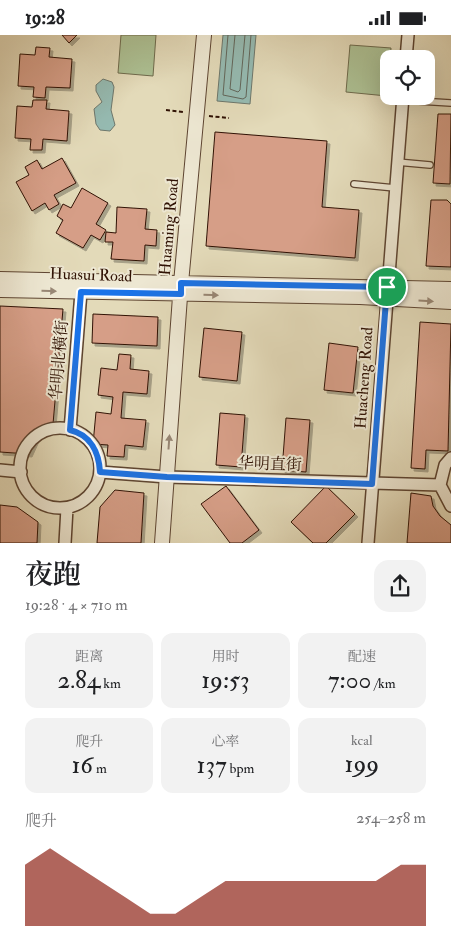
<!DOCTYPE html>
<html lang="zh">
<meta charset="utf-8">
<style>
:root{--surface:#fff;--page:#f2f2f2;--text:#202124;--muted:#757577;--accent:#8f2418}
body{margin:0;font-family:"IM FELL Double Pica","Noto Serif SC",serif;background:var(--page);color:var(--text);height:100vh;display:flex;flex-direction:column;font-size:19px;white-space:nowrap}
*{box-sizing:border-box;margin:0}
p{font-size:16px;color:var(--muted)}
.icon{flex:none;width:28px;height:28px;fill:none;stroke:currentColor;stroke-width:2;stroke-linecap:round;stroke-linejoin:round}
.map{position:relative;height:508px;overflow:hidden}
.side{display:flex;flex-direction:column;background:var(--surface);flex:1}
.side>*{flex:none}
.tools{position:absolute;left:380px;top:15px;display:grid;gap:10px}
.tools a{display:grid;place-items:center;width:55px;height:55px;border-radius:10px;background:var(--surface);box-shadow:0 5px 20px #0002;font-size:25px}
.pin{position:absolute;display:grid;place-items:center;width:42px;height:42px;color:#fff;margin:-21px;border:2px solid #fff;border-radius:50%;box-shadow:0 1px 5px #0007}
.round{display:grid;place-items:center;flex:none;width:52px;height:52px;border-radius:15px;background:var(--page)}
.summary{display:flex;align-items:center;justify-content:space-between;height:85px;padding:0 25px}
h1{font-size:28px;font-weight:600;line-height:38px}
.figures{display:grid;grid-template-columns:repeat(3,1fr);gap:8px;height:85px;padding:5px 25px}
.figures div{display:grid;align-content:center;border-radius:12px;background:var(--page);text-align:center}
.figures b{font-size:25px;font-weight:600}
.figures small{font-size:14px;font-weight:400}
.figures p{font-size:14px}
.chart{height:140px;padding:10px 25px}
.chart p{display:flex;justify-content:space-between}
.chart svg{width:100%;height:90px;margin-top:5px;fill:var(--accent);opacity:.7}
.status{display:flex;justify-content:space-between;align-items:center;height:35px;padding:0 25px;background:var(--surface);direction:ltr}
.status svg{height:14px;fill:currentColor}
.map>svg:first-child{display:block}
.green{fill:#adc194;stroke:#6e6a4c}
.water{fill:#95bab1;stroke:#6d776c}
.lines{fill:none;stroke-linecap:round;stroke-linejoin:round}
.shore{stroke:#62665a;stroke-width:1}
.building{fill:#d69e87;stroke:#301204;filter:url(#shadow)}
.service-casing{stroke:#5d4431;stroke-width:8}
.minor-casing{stroke:#5d4431;stroke-width:14}
.tertiary-casing{stroke:#5d4431;stroke-width:16}
.path{stroke:#301204;stroke-width:2;stroke-dasharray:4 2.5;stroke-linecap:butt}
.service{stroke:#ede7d2;stroke-width:5.5}
.minor{stroke:#ede7d2;stroke-width:11}
.tertiary{stroke:#ede7d2;stroke-width:14}
.oneway{fill:#988775}
.route-casing{stroke:#fff;stroke-width:10}
.route{stroke:#1a73e8;stroke-width:6}
.labels{text-anchor:middle;dominant-baseline:central;stroke-width:4;stroke-linejoin:round;paint-order:stroke}
.street-label{font-size:16px;fill:#301204;stroke:#ede7d2}
</style>
<div class="status"><b>19:28</b><svg viewBox="0 0 49 12"><path d="M0 12V9h3v3zM5 12V6h3v6zM10 12V3h3v9zM15 12V0h3v12zM26 1h20v11H26zM47 4h2v5h-2z"/></svg></div>
<div class="map">
<svg width="451" height="508" viewBox="0 0 451 508">
<defs>
<filter id="shadow"><feDropShadow dx="3" dy="3" stdDeviation="0" flood-color="#0004"/></filter>
</defs>
<rect width="100%" height="100%" fill="#e3dab9"/>
<filter id="stains"><feTurbulence type="fractalNoise" baseFrequency=".004" numOctaves="4"/><feColorMatrix values="0 0 0 0 .2 0 0 0 0 .09 0 0 0 0 .02 0 0 0 .5 -.17"/></filter>
<radialGradient id="worn" r=".72"><stop offset=".6" stop-color="#630" stop-opacity="0"/><stop offset="1" stop-color="#630" stop-opacity=".3"/></radialGradient>
<path class="green" d="M121,0H156L153,41L118,38Z
M350,10L391,13L387,61L346,57Z"/>
<path class="water" d="M223,0H256L250,69L217,66Z
M103,44L112,47L114,52L111,75L115,90L110,96L100,95L96,89L94,74L102,67L96,56V50Z"/>
<g class="lines">
<path class="shore" d="M228,0L223,60L243,64L246,62L251,0
M235,0L230,54L238,57L240,55L245,0"/>
</g>
<path class="building" d="M62,0H77L69,8Z
M36,12L50,13L49,22L72,24L70,53L46,52L45,63L33,62L34,52L18,51L20,19L35,20Z
M33,65H47L46,74L69,76L67,106L43,104L42,115H30L31,104L15,103L17,71L32,72Z
M438,79H451L450,149L433,148Z
M215,97L327,106L322,172L359,175L355,223L206,211Z
M62,123L76,148L54,160L59,169L49,175L45,168L32,176L16,147L29,140L25,132L37,125L42,134Z
M82,153L108,168L96,189L106,195L100,205L91,200L83,213L56,198L63,185L57,181L63,169L71,173Z
M431,165H447L451,169V232L426,231Z
M117,172L147,174L145,194L157,195L156,211L145,210L144,226L111,224L113,207H105L106,197L116,198Z
M0,271L63,274L53,389L39,397L29,419L0,417Z
M93,279L158,282L157,311L92,308Z
M420,287L451,289L448,416L426,415L425,434L411,433Z
M204,293L242,297L237,346L199,342Z
M329,308L358,312L353,358L324,355Z
M119,319L131,320L130,334L149,336L147,359L123,357L121,383L146,385L143,412L125,410L124,422L107,421L108,410L93,409L96,377L111,379L113,362L98,360L101,333L117,335Z
M220,378L245,380L241,432L216,430Z
M286,383L310,385L306,437L282,435Z
M226,451L259,495L242,508H230L201,469Z
M326,451L355,479L326,508H313L291,487Z
M115,455L144,458L141,508H97L100,472Z
M411,458L431,461L433,471L440,481L451,490V508H407Z
M0,470L17,472L38,487L37,508H0Z"/>
<g class="lines">
<g class="service-casing">
<path id="service" d="M402,65L451,68
M397,127L430,130
M354,149L395,153"/>
</g>
<g class="minor-casing">
<path id="minor" d="M406,24L408,0
M20 433a40 40 0 1 1 80 0a40 40 0 1 1-80 0Z
M70,395L81,257
M451,423L445,430L440,450L451,471
M0,435L21,437
M100,437L167,442L440,450
M65,508L67,473
M368,508L403,61"/>
</g>
<g class="tertiary-casing">
<path id="tertiary" d="M0,244L451,254
M0,255L360,262L451,267
M162,508L181,248L204,0"/>
</g>
<path class="path" d="M166,75L183,77
M209,81L229,83"/>
<use href="#service" class="service"/>
<use href="#minor" class="minor"/>
<use href="#tertiary" class="tertiary"/>
</g>
<defs><path id="oneway-solid" d="M-6-.8H1V-3.2L6.5 0L1 3.2V.8H-6Z" transform="scale(1.25)"/></defs>
<g class="oneway">
<use href="#oneway-solid" transform="translate(49 256) rotate(2)"/>
<use href="#oneway-solid" transform="translate(211 260) rotate(1)"/>
<use href="#oneway-solid" transform="translate(426 266) rotate(3)"/>
<use href="#oneway-solid" transform="translate(169 407) rotate(-86)"/>
</g>
<g class="lines">
<g class="route-casing">
<path id="route" d="M181,248L387,252L372,449L167,442L100,437C99,418 91,400 70,395L81,257L181,259Z"/>
</g>
<use href="#route" class="route"/>
</g>
<g class="labels">
<g class="street-label">
<text transform="translate(169 192) rotate(-85)">Huaming Road</text>
<text transform="translate(91 240) rotate(2)">Huasui Road</text>
<text transform="translate(59 325) rotate(-85)">华明北橫街</text>
<text transform="translate(364 343) rotate(-86)">Huacheng Road</text>
<text transform="translate(270 429) rotate(2)">华明直街</text>
</g>
</g>
<rect width="100%" height="100%" filter="url(#stains)"/>
<rect width="100%" height="100%" fill="url(#worn)"/>
</svg>
<div class="tools">
<a><svg class="icon" aria-label="locate" viewBox="0 0 24 24"><circle cx="12" cy="12" r="6"/><path d="M12 2v4M12 18v4M2 12h4M18 12h4"/></svg></a>
</div>
<div class="pin" style="left:387px;top:252px;background:#1e9e55"><svg class="icon" aria-label="arrive" viewBox="0 0 24 24"><path d="M6 21V4h12l-3 4 3 4H6"/></svg></div>
</div>
<section class="side">
<div class="summary"><div><h1>夜跑</h1><p>19:28 · 4 × 710 m</p></div><a class="round"><svg class="icon" aria-label="share" viewBox="0 0 24 24"><path d="M12 15V3M7 8l5-5 5 5M5 13v7h14v-7"/></svg></a></div>
<div class="figures">
<div><p>距离</p><b>2.84<small> km</small></b></div>
<div><p>用时</p><b>19:53</b></div>
<div><p>配速</p><b>7:00<small> /km</small></b></div>
</div>
<div class="figures">
<div><p>爬升</p><b>16<small> m</small></b></div>
<div><p>心率</p><b>137<small> bpm</small></b></div>
<div><p>kcal</p><b>199</b></div>
</div>
<div class="chart"><p><span>爬升</span>254–258 m</p>
<svg viewBox="0 0 160 44" preserveAspectRatio="none"><path d="M0 44V14L10 6L20 14L30 22L40 30L50 38L60 38L70 30L80 22L90 22L100 22L110 22L120 22L130 22L140 22L150 14L160 14V44z"/></svg>
</div>
</section>
